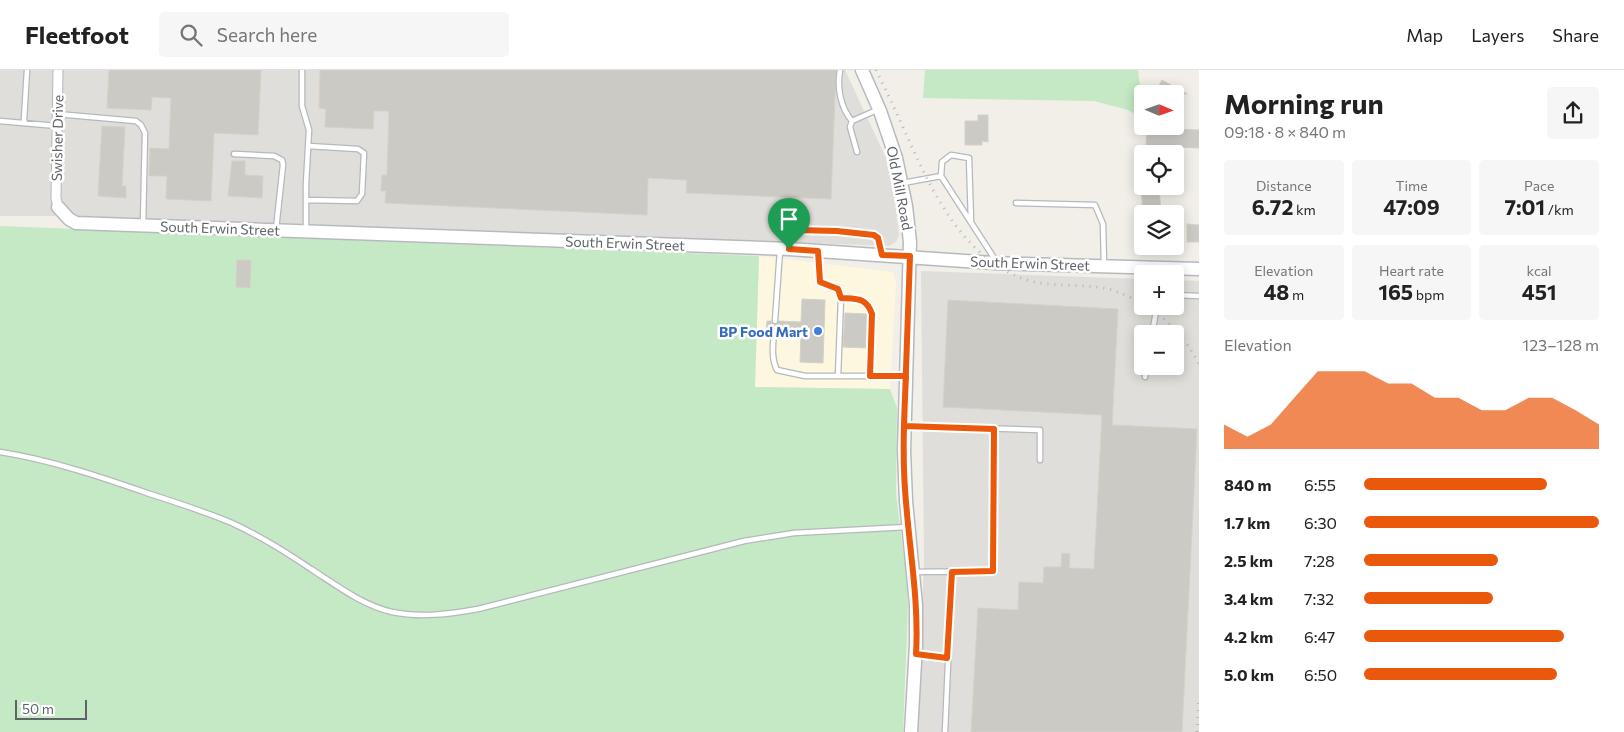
<!DOCTYPE html>
<meta charset="utf-8">
<style>
:root{--surface:#fff;--page:#f6f6f6;--text:#222;--muted:#767676;--line:#e0e0e0;--accent:#ea580c}
body{margin:0;font-family:Commissioner,sans-serif;background:var(--page);color:var(--text);height:100vh;display:flex;flex-direction:column;font-size:19px;white-space:nowrap}
*{box-sizing:border-box;margin:0}
p{font-size:16px;color:var(--muted)}
.icon{flex:none;width:28px;height:28px;fill:none;stroke:currentColor;stroke-width:2;stroke-linecap:round;stroke-linejoin:round}
.map{position:relative;flex:1;overflow:hidden}
.details{display:flex;flex-direction:column;background:var(--surface);width:425px}
.details>*{flex:none}
.needle{width:32px;rotate:92deg}
.fabs{position:absolute;left:1134px;top:15px;display:grid;gap:10px}
.fabs a{display:grid;place-items:center;width:50px;height:50px;border-radius:5px;background:var(--surface);box-shadow:0 2px 12px #0003;font-size:25px}
.scale{position:absolute;left:15px;bottom:12px;width:72px;box-sizing:border-box;padding-left:5px;border:2px solid #5f6368;border-top:0;font-size:14px;line-height:18px;white-space:nowrap;color:#5f6368;-webkit-text-stroke:4px #fff;paint-order:stroke}
.pin{position:absolute;display:grid;place-items:center;width:42px;height:42px;color:#fff;margin:-51px -21px;border-radius:50% 50% 50% 0;rotate:-45deg;box-shadow:0 0 5px #0007}
.pin .icon{rotate:45deg}
.round{display:grid;place-items:center;flex:none;width:52px;height:52px;border-radius:5px;background:var(--page)}
.overview{display:flex;align-items:center;justify-content:space-between;height:85px;padding:0 25px}
h1{font-size:28px;font-weight:700;line-height:38px}
.figures{display:grid;grid-template-columns:repeat(3,1fr);gap:8px;height:85px;padding:5px 25px}
.figures div{display:grid;align-content:center;border-radius:5px;background:var(--page);text-align:center}
.figures b{font-size:21px;font-weight:700}
.figures small{font-size:14px;font-weight:400}
.figures p{font-size:14px}
.chart{height:140px;padding:10px 25px}
.chart p{display:flex;justify-content:space-between}
.chart svg{width:100%;height:90px;margin-top:5px;fill:var(--accent);opacity:.7}
ul{padding:0 25px;list-style:none;font-size:16px}
li{display:grid;grid-template-columns:80px 60px 1fr;align-items:center;height:38px}
li i{height:12px;border-radius:6px;background:var(--accent)}
header{display:flex;align-items:center;gap:30px;box-sizing:border-box;height:70px;padding:0 25px;background:var(--surface);border-bottom:1px solid var(--line)}
header strong{font-size:24px}
nav{display:flex;gap:28px;margin-inline-start:auto;font-size:18px}
.search{width:350px;height:45px;background:var(--page);display:flex;align-items:center;gap:12px;box-sizing:border-box;padding:0 18px;border-radius:5px;color:var(--muted);font-size:19px}
main{display:flex;flex:1;min-height:0}
.map>svg:first-child{display:block}
.commercial{fill:#fef7e0}
.industrial{fill:#e0deda;fill-rule:evenodd}
.green{fill:#c5e8c5}
.building{fill:#cccac5;stroke:#d6d1c6}
.lines{fill:none;stroke-linecap:round;stroke-linejoin:round}
.lane-casing{stroke:#b5b8bc;stroke-width:7}
.street-casing{stroke:#b5b8bc;stroke-width:11}
.secondary-casing{stroke:#b6babf;stroke-width:15}
.lane{stroke:#fff;stroke-width:4.5}
.street{stroke:#fff;stroke-width:9}
.secondary{stroke:#fff;stroke-width:12}
.rail{stroke:#b6b7b8;stroke-width:3;stroke-dasharray:1 6;stroke-linecap:butt}
.route-casing{stroke:#fff;stroke-width:10}
.route{stroke:#ea580c;stroke-width:6}
.shop-dot{fill:#3f7fe0;stroke:#fff;stroke-width:2}
.labels{text-anchor:middle;dominant-baseline:central;stroke-width:5;stroke-linejoin:round;paint-order:stroke}
.street-label{font-size:14px;fill:#5f6368;stroke:#fff}
.shop-label{font-size:14px;font-weight:bold;fill:#366cbe;stroke:#fff;text-anchor:end}
</style>
<header>
<strong>Fleetfoot</strong>
<div class="search"><svg class="icon" aria-label="search" viewBox="0 0 24 24"><circle cx="10" cy="10" r="6"/><path d="M15 15l6 6"/></svg>Search here</div>
<nav><a>Map</a><a>Layers</a><a>Share</a></nav>
</header>
<main>
<div class="map">
<svg width="1199" height="662" viewBox="0 0 1199 662">
<rect width="100%" height="100%" fill="#f1efe8"/>
<path class="commercial" d="M759,186L893,202L896,214L890,319L755,317Z"/>
<path class="industrial" d="M0,0H845L886,88L895,130L899,165L896,172L889,176L79,146H0Z
M921,201L1142,209V236H1175V210L1199,211V662H918L924,489ZM1142,264H1175V296H1142Z"/>
<path class="green" d="M925,0H1138L1142,35V48L1128,40L1094,31L923,28Z
M0,156L759,186L755,317L890,319L897,338L896,424L905,496L908,535L903,662H0Z"/>
<path class="building" d="M109,0H261L258,65L214,63L211,131L166,129L167,106H149L150,78L169,79L171,28L152,27L151,40L107,38Z
M320,0H836L831,129L686,123L687,110L648,108L647,145L385,133L386,121H381L382,105H387L389,41H374L373,59L325,57L326,39L319,38Z
M1162,10L1187,24H1155Z
M978,45H988V72L982,71V75H965V51H978Z
M102,56L125,57L122,116H126V128L98,126Z
M1147,58L1199,60V78L1146,76Z
M232,91H245V105L263,106L262,128L228,126Z
M1141,116H1159L1161,144H1143Z
M1187,154L1199,155V172H1187Z
M237,190H251L250,218L236,217Z
M802,229L825,230L823,293L800,292L801,263L778,262L777,259L774,258L770,262L766,261L767,251H771L772,254L775,255L779,251L801,252Z
M948,230L1118,239L1112,355L1197,359L1182,662H971L978,538L1018,540L1019,512L1043,513L1044,497H1061L1062,483L1070,484L1069,498L1094,499L1102,345L943,337Z
M845,243L867,244L866,278L843,277Z"/>
<g class="lines">
<g class="lane-casing">
<path id="lane" d="M302,0V36L309,60L306,114V160
M840,0C837,17 840,37 852,51L879,39
M57,44L136,51L141,55L145,63L143,154
M0,51L57,56
M852,51L850,57L857,82
M25,53L24,50L27,0
M234,84L274,86L282,90L283,95L276,159
M941,106L942,92L951,85L969,88L971,151
M903,113L941,106L996,191
M306,130L357,131L362,124L364,83L358,79L308,76
M1016,133L1095,135L1103,154L1104,195
M789,178L791,163L795,160L837,161L873,165L878,168L882,184
M819,182L820,211L837,219L841,228L838,306
M1175,225L1199,226
M841,228C857,229 866,227 872,244L870,306
M775,251L780,180
M774,262C773,275 771,288 777,300L805,306H904
M1152,264L1157,236
M1145,307L1147,296
M906,356L1040,360V390
M0,382C51,390 101,407 150,424C178,433 206,442 232,453C260,466 286,482 311,499C336,515 362,535 392,542C421,548 450,544 478,539L744,471L794,463L907,457
M915,502L993,501L994,359
M917,585L947,588
M945,662L952,502"/>
</g>
<g class="street-casing">
<path id="street" d="M58,137L56,128L58,0"/>
</g>
<g class="secondary-casing">
<path id="secondary" d="M862,0L880,41L896,88L906,136L910,172L904,381L906,431L916,535V575L911,662
M58,137L69,149L76,153L789,179L994,193L1199,199"/>
</g>
<use href="#lane" class="lane"/>
<use href="#street" class="street"/>
<use href="#secondary" class="secondary"/>
<path class="rail" d="M876,0C888,24 899,48 910,73C935,127 964,187 1024,209C1047,217 1073,214 1096,217C1112,218 1128,226 1142,233
M1147,236C1170,251 1186,270 1199,294
M1197,662L1199,628"/>
</g>
<g class="lines">
<g class="route-casing">
<path id="route" d="M789,179L818,181L820,212L838,219L841,228C857,229 866,227 872,244L870,306H906C904,348 902,390 906,432C910,483 919,533 916,584L947,588L952,502L993,501L994,359L904,356L910,186L882,185L878,168L874,165L837,161L795,160L791,163L789,179"/>
</g>
<use href="#route" class="route"/>
</g>
<circle class="shop-dot" cx="818" cy="261" r="5"/>
<g class="labels">
<g class="street-label">
<text transform="translate(57 68) rotate(-89)">Swisher Drive</text>
<text transform="translate(900 118) rotate(79)">Old Mill Road</text>
<text transform="translate(220 158) rotate(2)">South Erwin Street</text>
<text transform="translate(625 173) rotate(2)">South Erwin Street</text>
<text transform="translate(1030 193) rotate(2)">South Erwin Street</text>
</g>
<g class="shop-label">
<text x="808" y="261">BP Food Mart</text>
</g>
</g>
</svg>
<div class="fabs">
<a><svg class="needle" viewBox="-14 -14 28 28"><path d="M0-13l5 13h-10z" fill="#e53935"/><path d="M0 13l5-13h-10z" fill="#767676"/></svg></a>
<a><svg class="icon" aria-label="locate" viewBox="0 0 24 24"><circle cx="12" cy="12" r="6"/><path d="M12 2v4M12 18v4M2 12h4M18 12h4"/></svg></a>
<a><svg class="icon" aria-label="layers" viewBox="0 0 24 24"><path d="M12 4l9 5-9 5-9-5zM3 14l9 5 9-5"/></svg></a>
<a>+</a>
<a>−</a>
</div>
<div class="scale">50 m</div>
<div class="pin" style="left:789px;top:179px;background:#1e9e55"><svg class="icon" aria-label="arrive" viewBox="0 0 24 24"><path d="M6 21V4h12l-3 4 3 4H6"/></svg></div>
</div>
<section class="details">
<div class="overview"><div><h1>Morning run</h1><p>09:18 · 8 × 840 m</p></div><a class="round"><svg class="icon" aria-label="share" viewBox="0 0 24 24"><path d="M12 15V3M7 8l5-5 5 5M5 13v7h14v-7"/></svg></a></div>
<div class="figures">
<div><p>Distance</p><b>6.72<small> km</small></b></div>
<div><p>Time</p><b>47:09</b></div>
<div><p>Pace</p><b>7:01<small> /km</small></b></div>
</div>
<div class="figures">
<div><p>Elevation</p><b>48<small> m</small></b></div>
<div><p>Heart rate</p><b>165<small> bpm</small></b></div>
<div><p>kcal</p><b>451</b></div>
</div>
<div class="chart"><p><span>Elevation</span>123–128 m</p>
<svg viewBox="0 0 160 44" preserveAspectRatio="none"><path d="M0 44V32L10 38L20 32L30 19L40 6L50 6L60 6L70 12L80 12L90 19L100 19L110 25L120 25L130 19L140 19L150 25L160 32V44z"/></svg>
</div>
<ul>
<li><b>840 m</b>6:55<i style="width:78%"></i></li>
<li><b>1.7 km</b>6:30<i style="width:100%"></i></li>
<li><b>2.5 km</b>7:28<i style="width:57%"></i></li>
<li><b>3.4 km</b>7:32<i style="width:55%"></i></li>
<li><b>4.2 km</b>6:47<i style="width:85%"></i></li>
<li><b>5.0 km</b>6:50<i style="width:82%"></i></li>
</ul>
</section>
</main>
